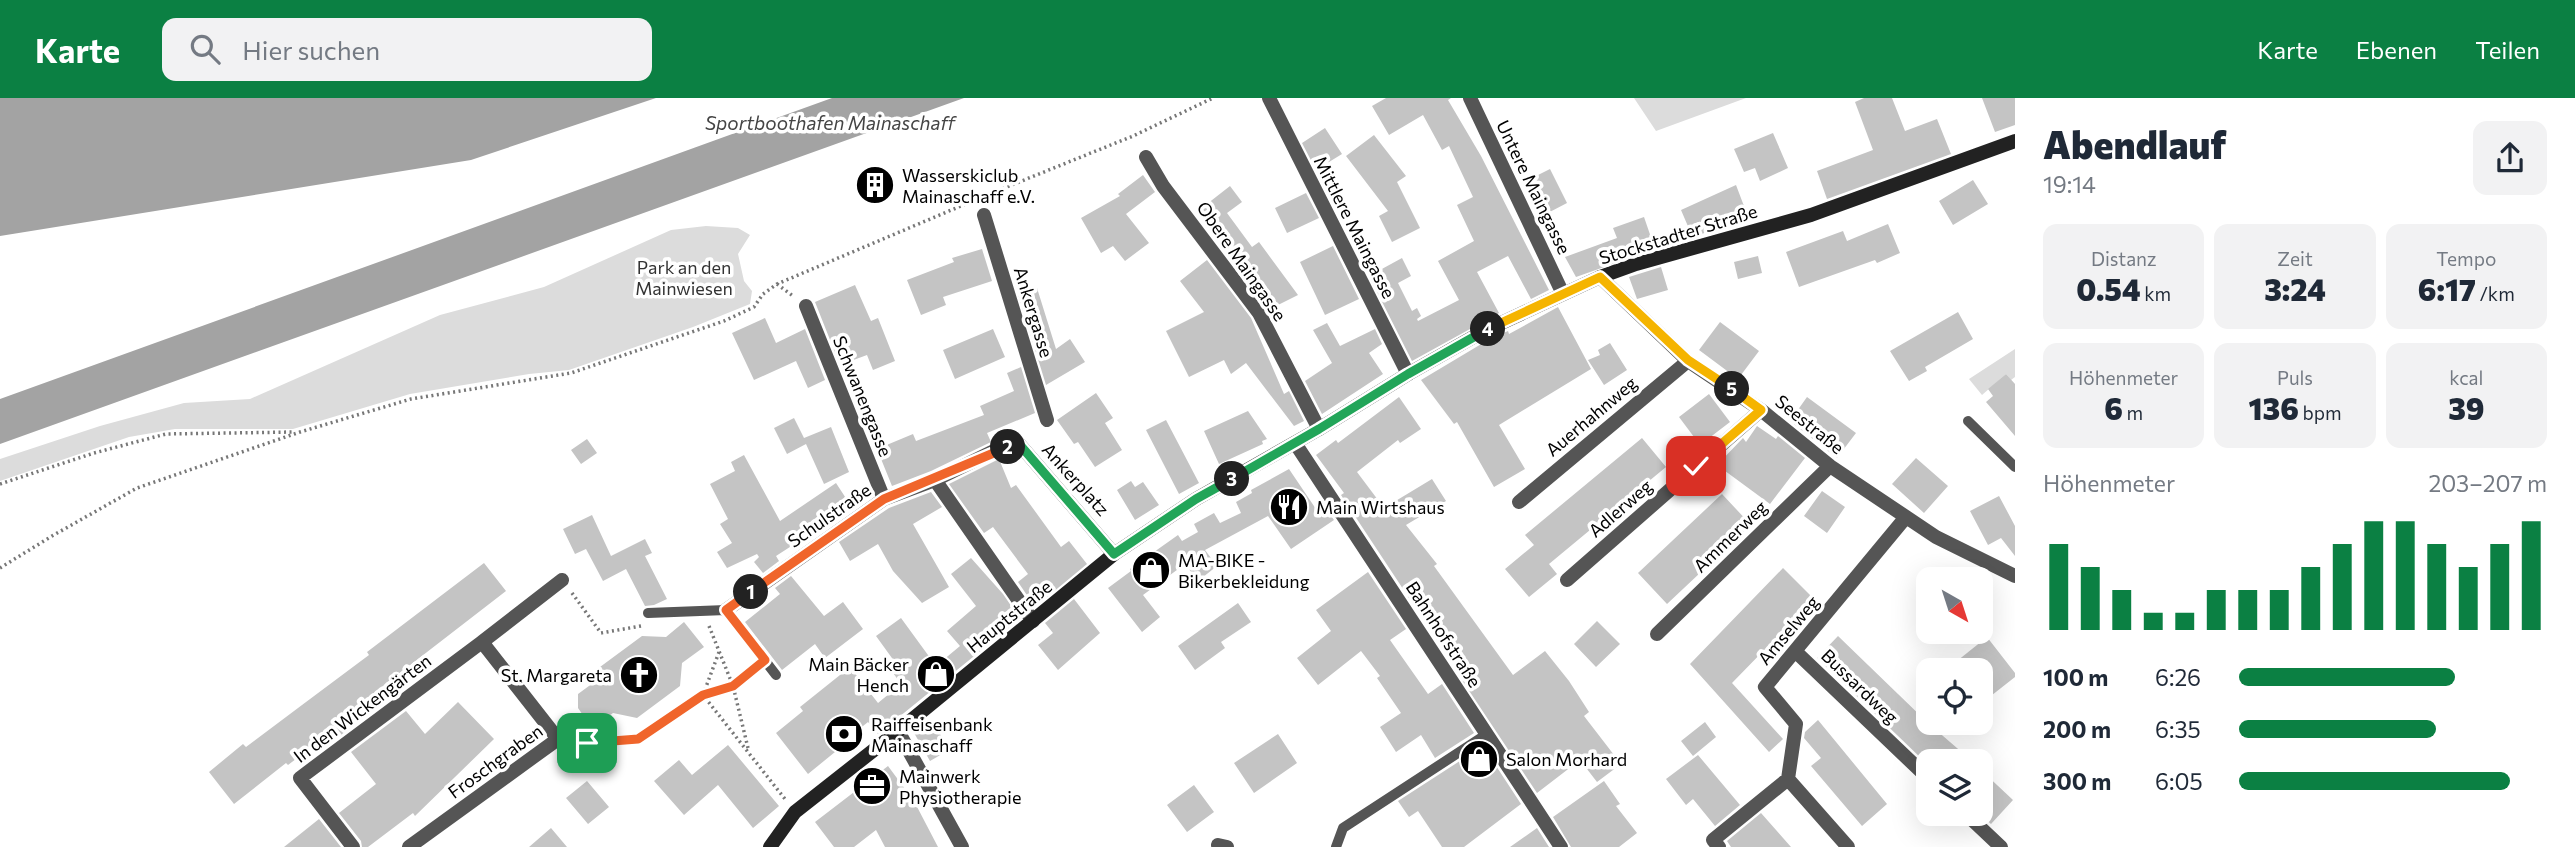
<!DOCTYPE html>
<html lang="de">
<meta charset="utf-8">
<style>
:root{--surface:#fff;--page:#f2f2f3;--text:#1f2937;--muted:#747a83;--accent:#0b8043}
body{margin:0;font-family:Commissioner,sans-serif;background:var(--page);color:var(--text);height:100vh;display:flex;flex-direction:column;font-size:26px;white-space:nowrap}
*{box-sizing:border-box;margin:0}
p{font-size:23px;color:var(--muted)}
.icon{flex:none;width:38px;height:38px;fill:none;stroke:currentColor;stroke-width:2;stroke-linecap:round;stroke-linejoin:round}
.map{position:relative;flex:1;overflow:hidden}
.side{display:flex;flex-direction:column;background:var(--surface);width:560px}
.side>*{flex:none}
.needle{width:46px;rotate:141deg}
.tools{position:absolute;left:1916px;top:469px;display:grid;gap:14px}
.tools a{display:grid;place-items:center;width:77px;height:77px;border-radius:14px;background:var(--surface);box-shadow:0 7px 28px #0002;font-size:35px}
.pin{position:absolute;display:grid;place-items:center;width:60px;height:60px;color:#fff;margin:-30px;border-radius:14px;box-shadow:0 4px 10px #0006}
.km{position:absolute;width:35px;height:35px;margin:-18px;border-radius:50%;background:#222;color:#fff;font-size:19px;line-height:35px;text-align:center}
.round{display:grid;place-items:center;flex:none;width:74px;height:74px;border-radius:14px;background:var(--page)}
.headline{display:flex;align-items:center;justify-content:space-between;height:119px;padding:0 28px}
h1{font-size:38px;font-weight:800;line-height:52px}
.metrics{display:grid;grid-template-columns:repeat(3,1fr);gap:10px;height:119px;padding:7px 28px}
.metrics div{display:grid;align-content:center;border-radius:14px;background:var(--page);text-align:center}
.metrics b{font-size:30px;font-weight:800}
.metrics small{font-size:19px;font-weight:400}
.metrics p{font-size:19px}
.chart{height:196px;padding:14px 28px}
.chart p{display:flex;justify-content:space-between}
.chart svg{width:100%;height:126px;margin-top:7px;stroke:var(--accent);stroke-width:6}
ul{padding:0 28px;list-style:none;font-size:23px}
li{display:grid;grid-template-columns:112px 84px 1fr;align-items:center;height:52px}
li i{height:18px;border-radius:9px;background:var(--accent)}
header{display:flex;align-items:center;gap:42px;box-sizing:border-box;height:98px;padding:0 35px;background:var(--accent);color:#fff}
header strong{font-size:33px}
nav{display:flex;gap:38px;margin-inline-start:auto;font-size:24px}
.search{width:490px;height:63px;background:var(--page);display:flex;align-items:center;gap:18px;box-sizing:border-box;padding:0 24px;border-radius:14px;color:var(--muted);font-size:26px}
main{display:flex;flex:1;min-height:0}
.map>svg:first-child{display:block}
.green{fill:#dcdcdc}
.water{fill:#a3a3a3}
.building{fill:#c4c4c4}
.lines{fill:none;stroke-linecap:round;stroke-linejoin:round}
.path{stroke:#777;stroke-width:3.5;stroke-dasharray:2 3.5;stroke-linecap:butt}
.lane{stroke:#555;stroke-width:10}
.street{stroke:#555;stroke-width:14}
.secondary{stroke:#222;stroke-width:14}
.split-1-casing{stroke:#fff;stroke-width:14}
.split-2-casing{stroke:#fff;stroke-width:14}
.split-3-casing{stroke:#fff;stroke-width:14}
.split-4-casing{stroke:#fff;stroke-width:14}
.split-5-casing{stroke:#fff;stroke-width:14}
.split-6-casing{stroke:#fff;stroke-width:14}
.split-1{stroke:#f0652b;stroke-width:9}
.split-2{stroke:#f0652b;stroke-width:9}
.split-3{stroke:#22a559;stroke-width:9}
.split-4{stroke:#22a559;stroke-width:9}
.split-5{stroke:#f5b400;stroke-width:9}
.split-6{stroke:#f5b400;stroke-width:9}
.labels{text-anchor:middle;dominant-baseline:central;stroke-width:7;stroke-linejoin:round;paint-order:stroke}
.poi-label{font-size:18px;fill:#000;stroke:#fff;text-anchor:start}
.street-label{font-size:18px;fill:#000;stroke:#fff}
.park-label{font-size:18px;fill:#333;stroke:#fff}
.water-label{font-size:19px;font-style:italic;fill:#444;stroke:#fff}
</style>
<header>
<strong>Karte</strong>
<div class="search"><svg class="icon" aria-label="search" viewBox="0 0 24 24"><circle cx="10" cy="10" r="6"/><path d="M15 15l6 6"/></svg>Hier suchen</div>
<nav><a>Karte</a><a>Ebenen</a><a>Teilen</a></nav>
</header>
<main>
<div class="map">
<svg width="2015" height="749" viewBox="0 0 2015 749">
<rect width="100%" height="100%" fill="#fff"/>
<path class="green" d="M1634,0H1746L1656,33Z
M706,128L738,130L750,137L738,156L744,183L752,193L750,206L693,229L569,272L529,276L410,296L293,331H175L129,339L0,383V361L100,328L184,305L250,301L440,217L544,189L671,132Z
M2015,251V279L2011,282L2006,276L1982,297L1969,281Z"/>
<path class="water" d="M0,0H656L471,62L0,138Z
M832,0H964L0,346V301Z"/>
<path class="building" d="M1386,0H1451L1448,2L1481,58L1549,192L1531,201L1508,158L1477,174L1499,215L1412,263L1369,178L1402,160L1411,178L1398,185L1412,213L1417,210L1421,218L1417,221L1418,223L1459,202L1438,163L1474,143L1457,107L1473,99L1449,48L1442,52L1423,17L1389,37L1372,8Z
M1864,0H1892L1905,33L1937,21L1951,56L1827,101L1817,73L1873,52L1855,4Z
M1982,0H2015V27L1995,34Z
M1325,30L1342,56L1316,72L1302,45Z
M1773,35L1788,70L1760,83L1755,70L1744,74L1734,51Z
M1374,37L1406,78L1397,84L1420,130L1392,144L1379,118L1388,113L1346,58Z
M1550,71L1567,105L1544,117L1526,83Z
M1143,77L1155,94L1126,116L1149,145L1125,163L1113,148L1101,155L1081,120L1120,98L1118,96Z
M1973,82L1988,106L1953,127L1939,103Z
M1736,87L1747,116L1693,140L1681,112Z
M1230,88L1242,104L1227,115L1252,149L1259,144L1298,197L1268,212L1198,113Z
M1306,95L1319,120L1287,135L1275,110Z
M1644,119L1655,151L1576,179L1565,159L1617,140L1613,130Z
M1888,126L1900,155L1877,165L1875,162L1799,189L1786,154L1843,133L1847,143Z
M1333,148L1359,201L1325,217L1300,164Z
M982,151L992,183L943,199L946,207L921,217L907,182L954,164L952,160Z
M1758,158L1762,175L1738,181L1734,164Z
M1207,162L1251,220L1284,296L1289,293L1304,323L1294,328L1246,265L1231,276L1224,262L1189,279L1166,233L1204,214L1180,183Z
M1661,169L1668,192L1637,201L1629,179Z
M855,187L871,223L878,220L895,263L873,272L867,257L840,267L815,204Z
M1037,190L1056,251L1070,241L1085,264L1046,287L1018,196Z
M1558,209L1591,271L1499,327L1525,371L1494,389L1457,324L1454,326L1421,282L1488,242L1508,233L1509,236Z
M1958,214L1973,241L1925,269L1927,273L1909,283L1890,253Z
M765,220L776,245L805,231L825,282L808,290L796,263L754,282L732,235Z
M1720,224L1759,253L1738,281L1699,252Z
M1327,225L1340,248L1375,231L1382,246L1369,255L1383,276L1322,316L1305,283L1332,265L1313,232Z
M993,231L1005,259L955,281L943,252Z
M1610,245L1627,272L1604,287L1588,262L1600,257L1598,252Z
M1021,269L1035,315L987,335L991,344L931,373L892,388L877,351L913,336L916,343L984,317L980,308L1014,293L1007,275Z
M2006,276L2015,286V338L1986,304L1993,298L1988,291Z
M1096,295L1113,320L1105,325L1122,352L1095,369L1078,344L1074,346L1057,322Z
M1709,296L1730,324L1700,347L1679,319Z
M1399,299L1421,331L1400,345L1398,342L1357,374L1384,410L1432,381L1446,403L1406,427L1437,466L1434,468L1513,577L1545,553L1569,583L1589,614L1584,618L1621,666L1597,684L1580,662L1537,695L1458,576L1460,574L1442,550L1341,397L1344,395L1316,357L1336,342L1338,345Z
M1807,299L1856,335L1837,360L1790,323Z
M1248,313L1267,341L1262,343L1263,346L1219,366L1204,333Z
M794,320L804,340L831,329L849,374L824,386L806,346L787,356L774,330Z
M1166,322L1199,385L1179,396L1146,332Z
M1757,328L1776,341L1778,338L1805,360L1770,406L1717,367L1743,340L1746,344Z
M1642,340L1666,369L1549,466L1557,476L1529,499L1505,471L1534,447L1525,437Z
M587,341L597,355L581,366L571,352Z
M744,357L780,423L836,385L853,411L829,428L827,425L776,458L779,463L763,475L754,464L759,459L757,456L727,470L717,454L732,445L720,426L728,421L710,386L735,373L731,364Z
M1916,360L1948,388L1924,415L1892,386Z
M999,361L1011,390L1016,387L1061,449L1069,443L1087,466L1035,509L1018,484L1028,476L993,429L984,435L949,386Z
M1289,371L1318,414L1325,409L1334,422L1291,451L1268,418L1205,452L1217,468L1198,483L1185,466L1143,497L1160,519L1142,534L1108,490L1131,473L1130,471L1178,437L1182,443L1198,434L1194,426L1214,415L1220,425L1241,415L1236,404L1252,395L1251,392Z
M1131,383L1135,389L1143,384L1159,407L1135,422L1117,392Z
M1822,393L1845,409L1827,435L1804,418Z
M931,394L942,409L913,426L949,489L922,505L893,473L878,446L850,463L839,444L889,410Z
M1722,396L1751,427L1667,506L1638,475Z
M1999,398L2015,428V458L2001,440L1988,447L1970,413Z
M592,417L611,458L645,441L652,455L645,458L667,501L654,507L645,508L626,471L603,483L586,451L575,456L563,431Z
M971,460L1003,496L1020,521L878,636L868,624L833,652L835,654L808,676L776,635L803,613L800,609L850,569L878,605L901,586L891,572L897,567L876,538L901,520L936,568L960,548L947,533L976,508L951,476Z
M484,465L506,493L374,595L383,606L338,639L333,633L288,667L286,665L234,706L209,674L243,646L246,649L302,607L369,557L367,554Z
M1783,470L1814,501L1732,585L1783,641L1769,654L1690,566Z
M1368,474L1406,531L1390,542L1428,596L1442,586L1474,635L1435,660L1421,637L1396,654L1380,629L1401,615L1377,580L1380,578L1361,553L1318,587L1297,560L1331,533L1316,512Z
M791,478L824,518L843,504L863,531L825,560L815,546L782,572L745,524L780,496L775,490Z
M1074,501L1100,535L1058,572L1038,547L1053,535L1045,525Z
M1238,505L1251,524L1221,544L1225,550L1195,572L1178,548Z
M1597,523L1620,546L1596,569L1574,546Z
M684,524L704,549L682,565L680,588L637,620L613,615L601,624L593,626L585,620L578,610V596L593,585L600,569L642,538L666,539Z
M1838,538L1928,625L1972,663H1924L1817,560Z
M1987,539L2015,575V579L1987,601L1981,593V572H1965L1957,563Z
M458,604L494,641L415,718L413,715L368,749H362L361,743L339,715L376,686L351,654L406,613L425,636Z
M1818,622L1887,706L1862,728L1811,668L1821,660L1804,640L1805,634Z
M1705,624L1716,639L1693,658L1681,643Z
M923,625L928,631L935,627L949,652L930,663L913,633Z
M1278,636L1297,665L1254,695L1234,665Z
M728,647L779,708L753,730L718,687L684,717L654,683L679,662L692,677Z
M1483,648L1521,706L1464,749H1442L1418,713L1409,719L1398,703Z
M1698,657L1740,707L1715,728L1693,701L1686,707L1666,681Z
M888,668L914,703L938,749H885L876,732L854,749H834L815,724Z
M1981,672L2013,702L1991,726L1981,717Z
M587,683L609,709L588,726L566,700Z
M1604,683L1620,706L1616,708L1637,735L1619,749H1571L1553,719Z
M1194,687L1214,714L1187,734L1167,707Z
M1761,715L1791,749H1731L1727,743Z
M319,721L341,749H284Z
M551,730L567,749H529Z
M1537,730L1549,749H1510Z"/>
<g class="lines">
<path class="path" d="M982,99L1133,38L1213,0
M777,186L793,198
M0,386L94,355L166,336L294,334
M0,470L52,438L137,390L300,334L411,301L571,275L724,223L754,209L763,196L777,186L975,102
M572,495L601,535L641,528
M709,528L733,588L748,650
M719,554L703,597L785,701
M574,643L587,645L638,641L703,597L733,588L755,570"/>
<path class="lane" d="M1968,323L2015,369
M648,515L726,512L776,577
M1336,749L1343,730L1487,636"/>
<path class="street" d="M1269,0L1408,276
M1470,0L1563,196
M1146,59L1163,88L1259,215L1319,331
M984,117L1047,322
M1600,179L1688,263L1761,312L1830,368L1936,439L2015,478
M806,208L884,401
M1295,345L1561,749
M935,382L1033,523
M1519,404L1688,263
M1567,482L1761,312
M726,512L884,401L935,382L1000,350L1020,347L1114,456
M1657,536L1830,368
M1795,553L1928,680
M898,633L962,749
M1788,681L1796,626L1765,589L1906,419
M1788,681L1848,749
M1966,716L2001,749
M1218,747L1227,749
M353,749L300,680L482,544
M409,749L558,641L482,544L562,482
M1719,749L1713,742L1788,681"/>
<path class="secondary" d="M770,749L795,714L898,633L1114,456L1196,401L1319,331L1408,276L1484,233L1600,179L1636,166L1811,117L2015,43"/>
</g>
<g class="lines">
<g class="split-1-casing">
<path id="split-1" d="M587,645L638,641L703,597L733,588L765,562L726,512L751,494"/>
</g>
<g class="split-2-casing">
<path id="split-2" d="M751,494L884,401L1008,349"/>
</g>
<g class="split-3-casing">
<path id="split-3" d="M1008,349L1020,347L1114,456L1196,401L1232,381"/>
</g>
<g class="split-4-casing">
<path id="split-4" d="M1232,381L1319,331L1408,276L1488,231"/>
</g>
<g class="split-5-casing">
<path id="split-5" d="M1488,231L1600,179L1688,262L1732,291"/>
</g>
<g class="split-6-casing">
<path id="split-6" d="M1696,368L1761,312L1732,291"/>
</g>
<use href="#split-1" class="split-1"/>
<use href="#split-2" class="split-2"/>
<use href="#split-3" class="split-3"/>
<use href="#split-4" class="split-4"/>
<use href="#split-5" class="split-5"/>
<use href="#split-6" class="split-6"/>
</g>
<defs>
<g id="building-disc" transform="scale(2.0125)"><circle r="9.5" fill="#000" stroke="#fff"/><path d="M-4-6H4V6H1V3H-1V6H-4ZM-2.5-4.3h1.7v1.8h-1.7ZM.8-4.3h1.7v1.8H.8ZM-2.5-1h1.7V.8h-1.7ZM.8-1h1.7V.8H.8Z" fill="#fff"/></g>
<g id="restaurant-disc" transform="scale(2.0125)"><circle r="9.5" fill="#000" stroke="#fff"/><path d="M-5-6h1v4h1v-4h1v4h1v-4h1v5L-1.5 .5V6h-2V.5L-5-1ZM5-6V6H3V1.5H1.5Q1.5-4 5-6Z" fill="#fff"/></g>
<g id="shop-disc" transform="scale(2.0125)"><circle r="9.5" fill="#000" stroke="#fff"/><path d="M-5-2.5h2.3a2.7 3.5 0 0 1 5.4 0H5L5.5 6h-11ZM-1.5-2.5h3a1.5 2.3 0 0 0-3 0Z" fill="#fff"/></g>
<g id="church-disc" transform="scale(2.0125)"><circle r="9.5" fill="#000" stroke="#fff"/><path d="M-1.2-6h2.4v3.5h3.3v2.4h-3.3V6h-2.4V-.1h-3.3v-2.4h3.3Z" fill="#fff"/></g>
<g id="bank-disc" transform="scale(2.0125)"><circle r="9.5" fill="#000" stroke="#fff"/><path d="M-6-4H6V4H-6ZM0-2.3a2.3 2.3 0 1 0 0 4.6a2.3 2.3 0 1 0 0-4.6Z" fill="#fff"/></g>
<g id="office-disc" transform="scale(2.0125)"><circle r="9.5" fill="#000" stroke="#fff"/><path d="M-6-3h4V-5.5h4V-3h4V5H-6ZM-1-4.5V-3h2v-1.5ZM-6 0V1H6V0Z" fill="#fff"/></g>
</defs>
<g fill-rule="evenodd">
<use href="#building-disc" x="875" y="87"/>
<use href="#restaurant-disc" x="1289" y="409"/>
<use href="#shop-disc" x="1151" y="472"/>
<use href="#shop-disc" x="936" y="576"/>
<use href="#church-disc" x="639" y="577"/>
<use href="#bank-disc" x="844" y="636"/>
<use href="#shop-disc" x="1479" y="661"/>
<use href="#office-disc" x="872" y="688"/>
</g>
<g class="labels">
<g class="poi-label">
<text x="902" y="77">Wasserskiclub<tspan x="902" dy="21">Mainaschaff e.V.</tspan></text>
<text x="1316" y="409">Main Wirtshaus</text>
<text x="1178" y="462">MA-BIKE -<tspan x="1178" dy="21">Bikerbekleidung</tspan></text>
<text x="909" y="566" text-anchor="end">Main Bäcker<tspan x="909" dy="21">Hench</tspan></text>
<text x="612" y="577" text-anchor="end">St. Margareta</text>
<text x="871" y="626">Raiffeisenbank<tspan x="871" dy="21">Mainaschaff</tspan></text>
<text x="1506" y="661">Salon Morhard</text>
<text x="899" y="678">Mainwerk<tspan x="899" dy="21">Physiotherapie</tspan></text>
</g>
<g class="street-label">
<text transform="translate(1534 89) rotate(64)">Untere Maingasse</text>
<text transform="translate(1355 129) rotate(63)">Mittlere Maingasse</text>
<text transform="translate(1678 136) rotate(-17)">Stockstadter Straße</text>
<text transform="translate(1242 163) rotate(55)">Obere Maingasse</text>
<text transform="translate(1034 214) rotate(73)">Ankergasse</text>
<text transform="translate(863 298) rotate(68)">Schwanengasse</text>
<text transform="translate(1591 318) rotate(-40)">Auerhahnweg</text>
<text transform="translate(1810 326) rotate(39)">Seestraße</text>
<text transform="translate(1076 381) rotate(48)">Ankerplatz</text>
<text transform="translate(1620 410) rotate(-41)">Adlerweg</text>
<text transform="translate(829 417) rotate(-35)">Schulstraße</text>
<text transform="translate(1730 438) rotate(-44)">Ammerweg</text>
<text transform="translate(1009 518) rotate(-39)">Hauptstraße</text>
<text transform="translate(1788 532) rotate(-50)">Amselweg</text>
<text transform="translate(1444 536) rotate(57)">Bahnhofstraße</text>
<text transform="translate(1860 588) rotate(44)">Bussardweg</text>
<text transform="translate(362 610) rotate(-37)">In den Wickengärten</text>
<text transform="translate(495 663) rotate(-36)">Froschgraben</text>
</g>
<g class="park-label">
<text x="684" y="169">Park an den<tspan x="684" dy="21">Mainwiesen</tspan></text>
</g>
<g class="water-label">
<text x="830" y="24">Sportboothafen Mainaschaff</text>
</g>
</g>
</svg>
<div class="tools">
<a><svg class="needle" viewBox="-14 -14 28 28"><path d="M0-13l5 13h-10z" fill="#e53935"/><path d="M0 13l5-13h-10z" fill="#747a83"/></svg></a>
<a><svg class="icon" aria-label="locate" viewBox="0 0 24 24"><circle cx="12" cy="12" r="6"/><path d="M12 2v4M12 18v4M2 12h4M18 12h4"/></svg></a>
<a><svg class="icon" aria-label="layers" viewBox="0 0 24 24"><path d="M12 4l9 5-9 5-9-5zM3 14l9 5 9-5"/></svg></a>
</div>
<div class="pin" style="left:587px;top:645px;background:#1e9e55"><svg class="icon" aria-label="arrive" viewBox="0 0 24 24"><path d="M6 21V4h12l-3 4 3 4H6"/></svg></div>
<div class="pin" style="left:1696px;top:368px;background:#d93025"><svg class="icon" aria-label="check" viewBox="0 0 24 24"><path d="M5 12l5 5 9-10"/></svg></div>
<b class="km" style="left:751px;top:494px">1</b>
<b class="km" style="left:1008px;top:349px">2</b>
<b class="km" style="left:1232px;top:381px">3</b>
<b class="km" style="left:1488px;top:231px">4</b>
<b class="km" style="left:1732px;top:291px">5</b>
</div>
<section class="side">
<div class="headline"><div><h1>Abendlauf</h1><p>19:14</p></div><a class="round"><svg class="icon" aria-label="share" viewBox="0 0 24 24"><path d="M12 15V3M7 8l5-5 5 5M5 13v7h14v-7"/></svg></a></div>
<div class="metrics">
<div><p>Distanz</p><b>0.54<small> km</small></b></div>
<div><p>Zeit</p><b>3:24</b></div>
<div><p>Tempo</p><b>6:17<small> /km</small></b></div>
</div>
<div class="metrics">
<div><p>Höhenmeter</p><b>6<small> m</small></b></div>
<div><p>Puls</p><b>136<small> bpm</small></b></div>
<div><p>kcal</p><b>39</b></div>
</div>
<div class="chart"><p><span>Höhenmeter</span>203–207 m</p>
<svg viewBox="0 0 160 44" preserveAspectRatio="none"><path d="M5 44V14M15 44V22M25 44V30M35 44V38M45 44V38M55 44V30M65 44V30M75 44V30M85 44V22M95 44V14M105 44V6M115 44V6M125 44V14M135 44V22M145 44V14M155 44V6"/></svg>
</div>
<ul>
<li><b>100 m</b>6:26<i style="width:70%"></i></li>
<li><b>200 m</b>6:35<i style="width:64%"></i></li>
<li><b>300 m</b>6:05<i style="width:88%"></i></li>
</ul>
</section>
</main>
